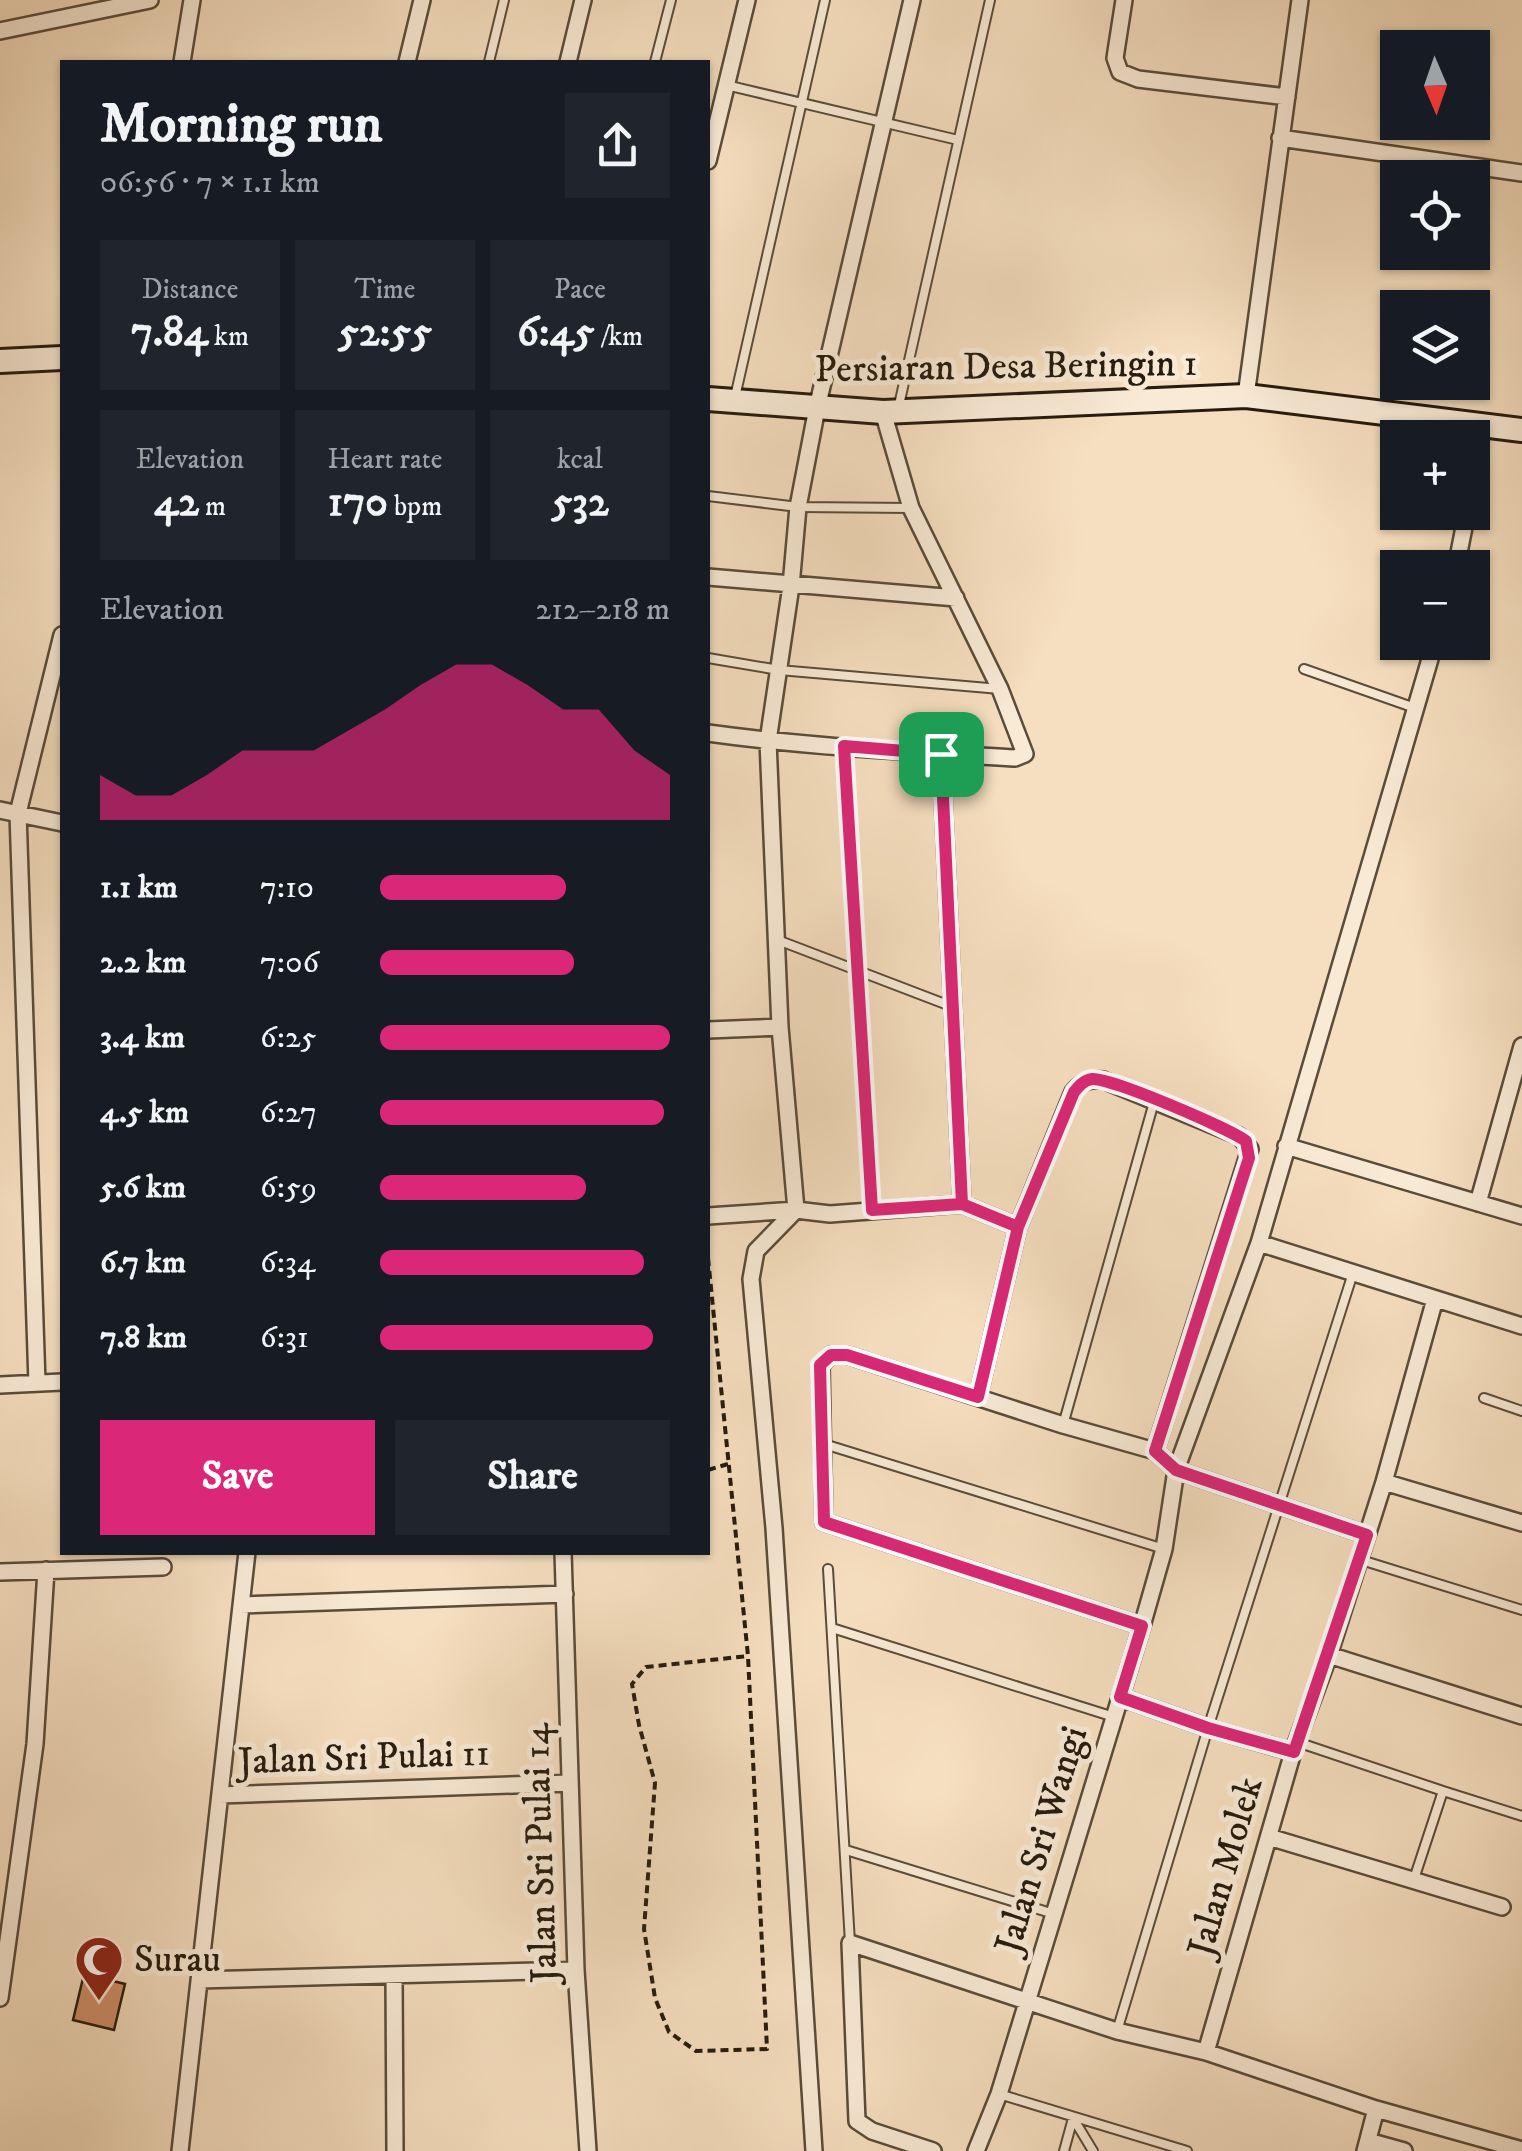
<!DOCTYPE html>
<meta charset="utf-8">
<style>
:root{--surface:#171b24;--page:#20242c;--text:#f1f3f6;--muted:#9ea1a6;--accent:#db2777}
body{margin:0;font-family:"IM FELL DW Pica",serif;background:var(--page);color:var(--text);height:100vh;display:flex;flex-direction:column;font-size:38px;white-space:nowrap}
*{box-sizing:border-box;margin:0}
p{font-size:32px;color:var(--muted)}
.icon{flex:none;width:55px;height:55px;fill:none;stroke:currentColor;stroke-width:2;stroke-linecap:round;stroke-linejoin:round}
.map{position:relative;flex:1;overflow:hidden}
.panel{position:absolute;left:60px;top:60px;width:650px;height:1495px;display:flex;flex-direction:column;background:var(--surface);border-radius:0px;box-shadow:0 2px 8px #0004}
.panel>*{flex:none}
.needle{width:65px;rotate:178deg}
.fabs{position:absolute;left:1380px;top:30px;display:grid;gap:20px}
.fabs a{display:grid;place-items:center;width:110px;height:110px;border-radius:0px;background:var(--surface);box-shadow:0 2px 8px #0004;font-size:50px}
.pin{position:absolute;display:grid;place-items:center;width:85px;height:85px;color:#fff;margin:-42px;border-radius:20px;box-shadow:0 5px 15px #0006}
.round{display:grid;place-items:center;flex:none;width:105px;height:105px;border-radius:0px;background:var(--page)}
.overview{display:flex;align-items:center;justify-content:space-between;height:170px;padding:0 40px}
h1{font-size:55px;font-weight:700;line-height:75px}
.figures{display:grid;grid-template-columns:repeat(3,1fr);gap:15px;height:170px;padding:10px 40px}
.figures div{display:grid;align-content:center;border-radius:0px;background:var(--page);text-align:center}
.figures b{font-size:42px;font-weight:700}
.figures small{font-size:28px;font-weight:400}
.figures p{font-size:28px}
.chart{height:280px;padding:20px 40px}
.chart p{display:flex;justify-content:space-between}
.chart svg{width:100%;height:180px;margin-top:10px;fill:var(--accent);opacity:.7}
.primary-button{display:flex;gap:20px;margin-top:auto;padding:20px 40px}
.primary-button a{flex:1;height:115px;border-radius:0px;background:var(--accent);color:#fff;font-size:40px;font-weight:700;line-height:115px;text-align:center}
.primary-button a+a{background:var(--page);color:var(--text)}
ul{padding:0 40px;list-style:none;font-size:32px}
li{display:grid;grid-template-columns:160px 120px 1fr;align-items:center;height:75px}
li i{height:25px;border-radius:12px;background:var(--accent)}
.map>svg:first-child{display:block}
.building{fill:#d1906c;stroke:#251b0e;stroke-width:2.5}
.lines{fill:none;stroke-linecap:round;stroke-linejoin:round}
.lane-casing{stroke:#594c3a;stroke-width:12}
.street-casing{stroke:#594c3a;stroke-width:20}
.secondary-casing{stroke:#251b0e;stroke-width:28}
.path{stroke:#251b0e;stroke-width:4;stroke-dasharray:8 5;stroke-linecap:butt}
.lane{stroke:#f9ead6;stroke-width:8}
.street{stroke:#f9ead6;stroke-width:15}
.secondary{stroke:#f9ead6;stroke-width:22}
.route-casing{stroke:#fff;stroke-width:20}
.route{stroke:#db2777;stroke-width:12}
.labels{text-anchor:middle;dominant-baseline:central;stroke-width:10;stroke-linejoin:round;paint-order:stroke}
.street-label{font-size:38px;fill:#251b0e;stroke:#f9ead6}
.poi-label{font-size:38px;fill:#251b0e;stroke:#f9ead6;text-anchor:start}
</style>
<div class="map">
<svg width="1522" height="2151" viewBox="0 0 1522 2151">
<rect width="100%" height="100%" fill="#f6dfc0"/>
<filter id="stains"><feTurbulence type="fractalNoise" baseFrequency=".002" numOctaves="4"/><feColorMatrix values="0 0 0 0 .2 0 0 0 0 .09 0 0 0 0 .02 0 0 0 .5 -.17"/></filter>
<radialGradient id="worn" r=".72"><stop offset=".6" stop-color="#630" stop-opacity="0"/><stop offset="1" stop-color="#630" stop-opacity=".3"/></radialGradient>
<path class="building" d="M84,1974L125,1984L114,2030L73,2020Z"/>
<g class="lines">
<g class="lane-casing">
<path id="lane" d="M489,62L504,0
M655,62L671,0
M726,85L958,140
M735,397L825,0
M899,405L990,0
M708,496L798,507L911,508
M708,658L779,670L1000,689
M1304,669L1415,708
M844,746L872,1210
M775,939L953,1007
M1484,1398L1522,1411
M1063,1425L1154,1102
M824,1444L1164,1549
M1358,1559L1522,1610
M828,1569L850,1943
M832,1628L1114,1717
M1297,1742L1443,1791
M846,1850L1054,1914
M1414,1879L1443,1791L1522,1816
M1117,2031L1208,1728L1353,1273
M999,2094L1187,2151
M1073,2118L1093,2151
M1064,2151L1073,2118"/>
</g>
<g class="street-casing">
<path id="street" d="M1124,0L1115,58L1120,72L1138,79L1287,97
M0,31L150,0
M182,62L192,0
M407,62L422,0
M568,62L583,0
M1280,138L1522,173
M708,161L747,0
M1246,396L1300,0
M1472,476L1477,425
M1456,568L1467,512
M708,577L956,598
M708,733C809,747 912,752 1015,758L1025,754L1000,689L911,508L883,412
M941,754L962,1204
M0,810L62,823
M708,1030L780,1027
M1286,1146L1522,1216
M1478,1203L1522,1046
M708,1216L796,1210L830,1214L962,1204L1018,1227
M1259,1243L1522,1326
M37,1383L18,813L62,635
M0,1385L62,1382
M978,1397L1018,1227L1073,1092C1082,1081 1089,1079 1103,1080L1239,1136L1250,1149L1155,1451
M1384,1482L1522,1523
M563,1552L576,1970L588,2151
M0,1572L163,1567
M241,1605L565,1594
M1142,1626L824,1522L821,1365L831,1355H847L1063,1425L1155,1451L1176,1470L1367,1535
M1329,1655L1522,1716
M1120,1697L1208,1728L1293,1752
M220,1795L570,1783
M1269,1837L1502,1907
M394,1975L395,2151
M199,1980L576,1970
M0,1998L35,1744L46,1570
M1206,2052L1293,1752L1329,1655L1384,1482L1435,1299
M1368,2141L1404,2151
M180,2151L247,1552
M814,2151L774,1528L751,1279L756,1251L796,1210L780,1027L768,741L791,586L798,507L817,408L912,0
M933,2151L872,2131L857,2121L850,1943L1117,2031L1206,2052L1376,2109L1522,2150
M976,2151L999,2094L1142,1626L1164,1549L1176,1470L1259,1243L1435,642
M1365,2151L1376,2109"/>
</g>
<g class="secondary-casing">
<path id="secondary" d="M0,361L62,358
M708,399L883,412L1246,396L1522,430"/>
</g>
<path class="path" d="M708,1258L748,1656L767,2049L696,2051L669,2032L655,1998L644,1929L655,1783L639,1725L632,1684L646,1667L748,1656
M708,1470L728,1464"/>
<use href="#lane" class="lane"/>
<use href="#street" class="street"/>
<use href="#secondary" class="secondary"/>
</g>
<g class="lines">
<g class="route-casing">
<path id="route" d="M941,754L962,1204L1018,1227L978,1397L847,1355H831L820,1365L824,1522L1142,1626L1120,1697L1208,1728L1294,1752L1367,1535L1176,1470L1155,1451L1249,1158L1246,1141C1230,1129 1110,1077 1092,1079C1084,1080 1079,1086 1074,1092L1018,1227L962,1204L872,1210L844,746L941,754"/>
</g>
<use href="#route" class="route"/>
</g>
<defs>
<g id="mosque-pin" transform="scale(2.5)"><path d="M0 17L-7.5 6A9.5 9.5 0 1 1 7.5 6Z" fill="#8f2418" stroke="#f9ead6"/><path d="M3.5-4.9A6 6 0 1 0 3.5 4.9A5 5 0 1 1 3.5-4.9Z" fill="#fff"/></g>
</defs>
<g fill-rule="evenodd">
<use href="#mosque-pin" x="99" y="1960"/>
</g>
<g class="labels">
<g class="street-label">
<text transform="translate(1006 367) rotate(-1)">Persiaran Desa Beringin 1</text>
<text transform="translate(364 1758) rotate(-2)">Jalan Sri Pulai 11</text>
<text transform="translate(1042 1840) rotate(-73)">Jalan Sri Wangi</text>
<text transform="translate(541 1853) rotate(-92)">Jalan Sri Pulai 14</text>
<text transform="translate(1226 1867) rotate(-74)">Jalan Molek</text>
</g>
<g class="poi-label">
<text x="134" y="1960">Surau</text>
</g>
</g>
<rect width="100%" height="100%" filter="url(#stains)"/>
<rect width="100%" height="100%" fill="url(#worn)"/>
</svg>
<div class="fabs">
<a><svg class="needle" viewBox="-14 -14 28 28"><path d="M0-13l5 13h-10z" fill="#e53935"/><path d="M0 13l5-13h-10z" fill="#9ea1a6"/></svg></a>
<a><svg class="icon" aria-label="locate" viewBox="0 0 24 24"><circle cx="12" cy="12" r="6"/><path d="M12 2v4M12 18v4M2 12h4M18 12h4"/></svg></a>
<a><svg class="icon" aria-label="layers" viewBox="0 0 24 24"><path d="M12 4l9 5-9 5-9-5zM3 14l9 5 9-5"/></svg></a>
<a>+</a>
<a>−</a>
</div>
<div class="pin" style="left:941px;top:754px;background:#1e9e55"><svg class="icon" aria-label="arrive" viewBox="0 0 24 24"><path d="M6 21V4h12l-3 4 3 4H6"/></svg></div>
<section class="panel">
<div class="overview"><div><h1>Morning run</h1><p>06:56 · 7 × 1.1 km</p></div><a class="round"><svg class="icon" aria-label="share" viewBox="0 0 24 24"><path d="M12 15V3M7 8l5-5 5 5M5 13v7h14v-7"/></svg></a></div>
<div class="figures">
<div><p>Distance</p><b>7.84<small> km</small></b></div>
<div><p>Time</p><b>52:55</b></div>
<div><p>Pace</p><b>6:45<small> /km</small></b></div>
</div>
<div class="figures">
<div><p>Elevation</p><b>42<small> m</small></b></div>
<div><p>Heart rate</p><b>170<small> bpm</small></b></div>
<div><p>kcal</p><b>532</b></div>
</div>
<div class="chart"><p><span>Elevation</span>212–218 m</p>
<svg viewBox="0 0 160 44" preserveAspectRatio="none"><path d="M0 44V33L10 38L20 38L30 33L40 27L50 27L60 27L70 22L80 17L90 11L100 6L110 6L120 11L130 17L140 17L150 27L160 33V44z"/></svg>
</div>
<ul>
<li><b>1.1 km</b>7:10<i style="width:64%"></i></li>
<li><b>2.2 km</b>7:06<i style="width:67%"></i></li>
<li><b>3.4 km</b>6:25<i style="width:100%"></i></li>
<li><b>4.5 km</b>6:27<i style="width:98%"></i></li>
<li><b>5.6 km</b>6:59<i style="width:71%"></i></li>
<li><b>6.7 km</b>6:34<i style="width:91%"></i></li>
<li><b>7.8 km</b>6:31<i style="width:94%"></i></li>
</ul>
<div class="primary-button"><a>Save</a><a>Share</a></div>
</section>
</div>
